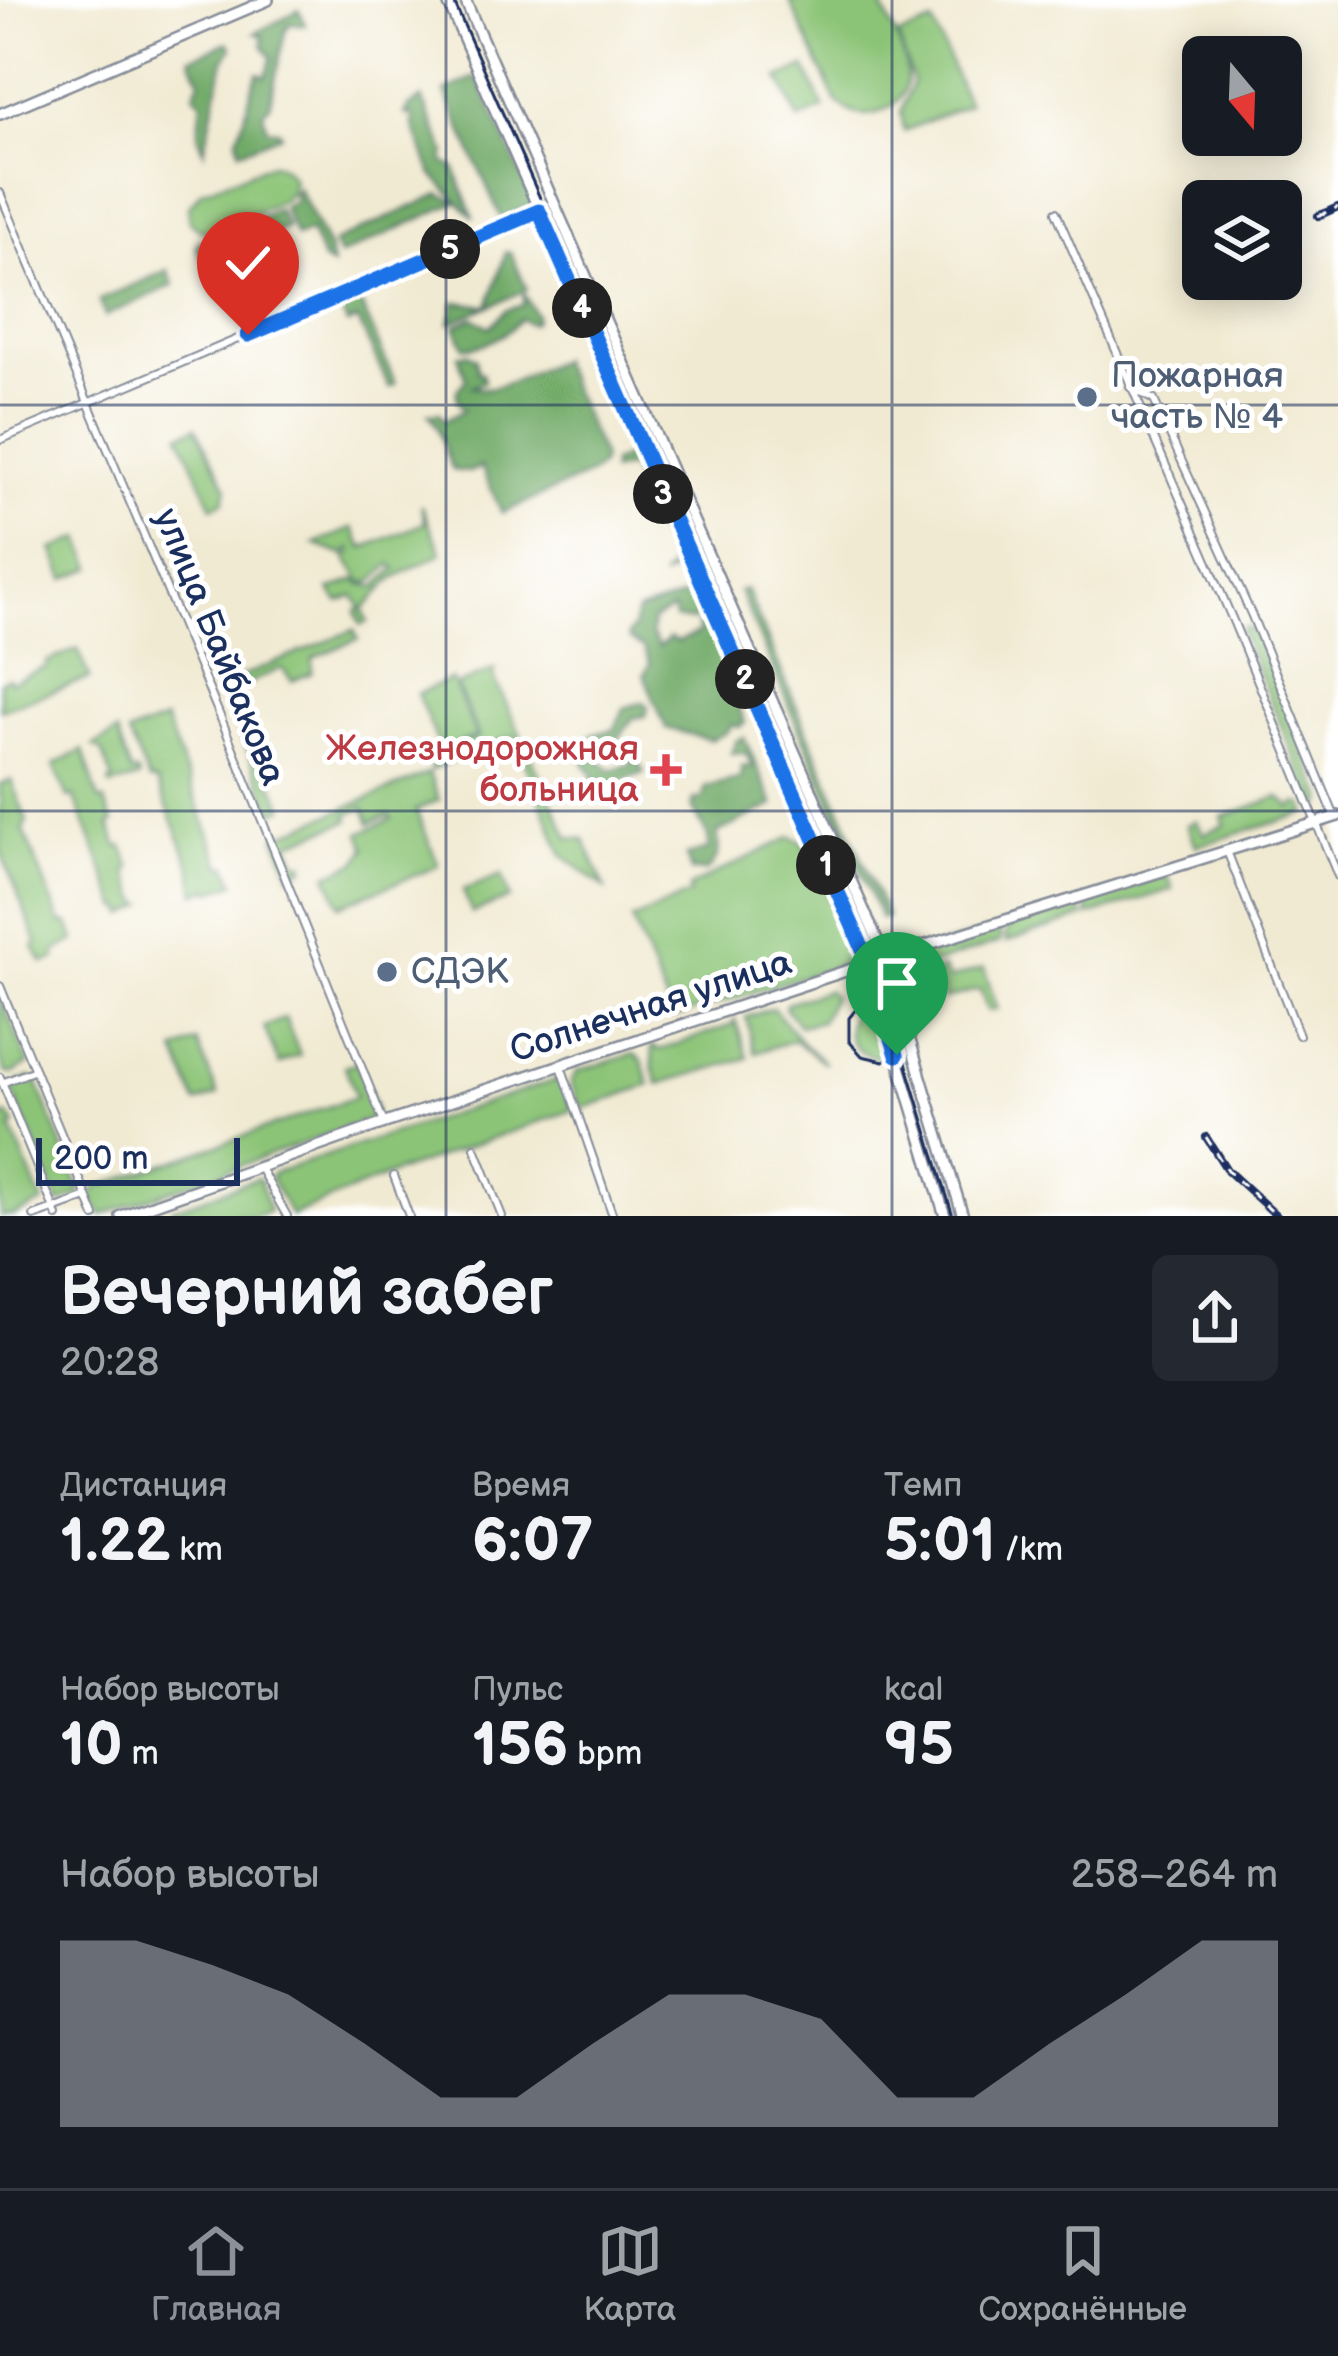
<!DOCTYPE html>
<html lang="ru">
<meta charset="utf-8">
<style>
:root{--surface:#171b24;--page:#242831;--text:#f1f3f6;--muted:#9ea1a6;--line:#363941;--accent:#8c9099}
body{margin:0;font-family:"Balsamiq Sans",sans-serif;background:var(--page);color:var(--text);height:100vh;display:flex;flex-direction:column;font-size:45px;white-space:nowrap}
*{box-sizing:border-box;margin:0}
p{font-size:39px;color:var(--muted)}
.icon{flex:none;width:66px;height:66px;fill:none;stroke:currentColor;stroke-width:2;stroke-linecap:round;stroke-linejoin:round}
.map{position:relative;height:1216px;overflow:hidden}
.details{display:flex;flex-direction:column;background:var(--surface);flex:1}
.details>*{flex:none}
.needle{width:78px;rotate:161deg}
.buttons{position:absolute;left:1182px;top:36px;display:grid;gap:24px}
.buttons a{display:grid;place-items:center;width:120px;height:120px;border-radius:18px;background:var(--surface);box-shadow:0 6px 30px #0003;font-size:60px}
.scale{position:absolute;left:36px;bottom:30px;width:204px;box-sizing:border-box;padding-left:12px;border:6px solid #1b2f5e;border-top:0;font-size:33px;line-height:42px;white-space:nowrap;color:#1b2f5e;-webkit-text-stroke:9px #fff;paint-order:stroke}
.pin{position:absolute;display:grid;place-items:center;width:102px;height:102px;color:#fff;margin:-123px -51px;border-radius:50% 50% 50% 0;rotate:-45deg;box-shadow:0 0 12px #0007}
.pin .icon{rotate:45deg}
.km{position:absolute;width:60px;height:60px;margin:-30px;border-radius:50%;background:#222;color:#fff;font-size:33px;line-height:60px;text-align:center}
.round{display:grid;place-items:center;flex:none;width:126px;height:126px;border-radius:18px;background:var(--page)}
.overview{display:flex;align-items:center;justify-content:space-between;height:204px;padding:0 60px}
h1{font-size:66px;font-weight:600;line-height:90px}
.figures{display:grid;grid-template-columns:repeat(3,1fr);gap:18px;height:204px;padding:12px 60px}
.figures div{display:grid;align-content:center}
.figures b{font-size:60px;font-weight:600}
.figures small{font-size:33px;font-weight:400}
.figures p{font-size:33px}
.chart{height:336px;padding:24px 60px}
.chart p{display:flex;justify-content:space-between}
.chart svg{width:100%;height:216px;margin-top:12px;fill:var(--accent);opacity:.7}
.menu{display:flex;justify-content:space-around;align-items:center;height:168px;border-top:3px solid var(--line);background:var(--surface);font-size:33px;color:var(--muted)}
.menu a{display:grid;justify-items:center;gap:6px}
.menu .selected{color:var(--accent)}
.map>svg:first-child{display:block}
.green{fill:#8cc477;stroke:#547a6a;stroke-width:3}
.forest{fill:#71aa68;stroke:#466c63;stroke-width:3}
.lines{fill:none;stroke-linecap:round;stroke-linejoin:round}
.street-casing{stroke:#868c98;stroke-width:10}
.secondary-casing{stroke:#868c98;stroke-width:14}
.street{stroke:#fff;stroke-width:6}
.secondary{stroke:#fff;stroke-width:9}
.tram{stroke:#1b2f5e;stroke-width:3}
.rail-casing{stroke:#1b2f5e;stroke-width:8}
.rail{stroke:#fff;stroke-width:3;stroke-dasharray:9;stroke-linecap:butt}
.route-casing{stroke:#fff;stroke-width:24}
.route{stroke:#1a73e8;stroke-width:15}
.grid{fill:none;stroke:#1b2f5e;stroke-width:3;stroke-opacity:0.55}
.service-dot{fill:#5c6f8a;stroke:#fff;stroke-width:4.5}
.health-dot{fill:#e0444e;stroke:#fff;stroke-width:4.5}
.labels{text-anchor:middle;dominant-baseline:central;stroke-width:10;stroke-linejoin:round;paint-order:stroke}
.service-label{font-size:36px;fill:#4e5e75;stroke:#fff;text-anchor:start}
.street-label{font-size:36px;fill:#1b2f5e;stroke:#fff}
.health-label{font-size:36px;fill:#be3a42;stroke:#fff;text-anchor:end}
</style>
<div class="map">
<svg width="1338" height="1216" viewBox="0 0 1338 1216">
<rect width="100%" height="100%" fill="#fff"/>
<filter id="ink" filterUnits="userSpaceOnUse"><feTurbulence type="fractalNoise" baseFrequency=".00833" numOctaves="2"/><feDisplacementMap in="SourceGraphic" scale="24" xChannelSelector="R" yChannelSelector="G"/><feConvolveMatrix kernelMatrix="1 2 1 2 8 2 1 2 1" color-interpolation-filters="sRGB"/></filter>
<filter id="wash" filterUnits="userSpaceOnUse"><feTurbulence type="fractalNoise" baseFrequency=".004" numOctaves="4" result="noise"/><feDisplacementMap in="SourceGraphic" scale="48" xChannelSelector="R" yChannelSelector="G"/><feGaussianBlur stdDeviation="2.7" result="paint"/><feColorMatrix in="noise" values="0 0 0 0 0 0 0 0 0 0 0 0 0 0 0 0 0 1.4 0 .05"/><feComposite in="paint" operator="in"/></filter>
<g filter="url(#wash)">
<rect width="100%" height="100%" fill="#f1ead2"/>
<path class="green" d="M789,0H879C893,32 932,91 882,111C865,119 851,114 837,103Z
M933,23L968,104L904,131L901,112L913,82L898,36Z
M805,67L824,108L799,120L779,78Z
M273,163L284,168L293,179L291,191L283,200L219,230L202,231L189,221L188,207L202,191Z
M196,427L227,488L224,501L212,507L180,434Z
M421,505L442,553L392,579L363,610L368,622L361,625L356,612L361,607L354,596L339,602L330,590L357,579L361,584L376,587L396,568L391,564L372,582H362L344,555H351V549L341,554L314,544L353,528L363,548L425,523Z
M81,538L93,568L65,579L53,549Z
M1244,627L1253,630L1324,799L1321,806L1314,803L1241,632Z
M354,630L358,639L313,658L312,673L292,681L282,668L223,695L219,686Z
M78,649L90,678L0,710V682L8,678L11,682L47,667L46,662Z
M495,669L494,678L569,838L584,839L605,888L563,856L514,735L431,770V758L479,737L457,685Z
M452,679L476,736L441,750L417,694Z
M234,701L284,808L273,812L228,704Z
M165,720L222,866H228L235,883L212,891L210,888L196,893L192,869L157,782L149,780L128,734Z
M117,733L131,773L137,772L139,778L111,786L109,783L113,780L102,751L93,746Z
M83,750L99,801L104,800L113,823L109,825L118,847L123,846L131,868L127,871L139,901L145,905L126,915L123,908L119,909L74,796L68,798L54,765Z
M429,773L439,800L416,810L439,866L340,905L327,874L357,862L366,848L360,833L392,819L389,815L370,823L364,808L348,814L350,820L289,843L297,863H304L305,867L291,875L276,837Z
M11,780L27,821L23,829L61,923L69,924L75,940L56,951V958L43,963L34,947L37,942L0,850V785Z
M1279,797L1292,808L1297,803L1304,804L1307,813L1196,846L1187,825L1196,821L1204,834L1225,825L1222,817Z
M791,837L803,842L858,959L673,1018L632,920L690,894L689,887Z
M502,875L510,898L472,913L463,890Z
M1158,876L1168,877L1173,889L1088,916L1086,899Z
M1075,904L1084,917L1006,942V926Z
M991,930L1000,935V942L900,976L897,966L903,957Z
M984,968L997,1009L988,1011L980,989L944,999L936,972L944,969L949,979Z
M827,990L833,997L821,1021L800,1026L785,1008L787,1003Z
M873,995L877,1020L874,1022L893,1055C870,1063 838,1045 851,1017C856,1008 866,1000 873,995Z
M0,996L29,1064L12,1074L5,1072L0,1058Z
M773,1008L805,1046L825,1063L794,1040L755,1053L746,1017Z
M285,1018L300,1055L279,1064L264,1027Z
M735,1020L748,1058L659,1084L653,1068L652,1046L660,1050L732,1025Z
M197,1042L218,1095L197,1103L176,1051Z
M634,1054L642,1060L650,1085L581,1109L571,1082L577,1071Z
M357,1062L376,1109L371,1119L102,1215L91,1198L95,1188L356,1097L345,1066Z
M31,1077L37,1082L81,1194L59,1204L13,1092L18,1082Z
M556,1080L564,1086L573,1110L396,1172L291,1216L270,1178L273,1173Z
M8,1115L15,1125L11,1128L43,1203L14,1216H0V1118Z
M255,1179L260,1180L269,1211L255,1216H172V1209Z"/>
<path class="forest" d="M299,10L306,25L289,24L285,32L270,104L263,112L267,128L278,130L281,135L240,151L237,138C247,117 247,96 258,73L266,76L272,57L263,46V36L255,33Z
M228,42L232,48L224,60L204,151L198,135L202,102L194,94L200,80L190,58Z
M477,76L534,203L501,218L445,92Z
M422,98L446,152L444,162L454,167L474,218L432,174L413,125V116L405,114L409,107Z
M298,188L329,250L332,266L323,261L310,231L296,237L283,207L296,200L293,195Z
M440,194L457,202L339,256L333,243Z
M278,209L287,228L221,257L202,259L196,247L199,241L207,243Z
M506,252L511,253L527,290L450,323L455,302L488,306Z
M168,270L174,285L105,316L99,300Z
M524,294L536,315L534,322L530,324L520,319C509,333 483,349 464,347L455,326L473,318L490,327L506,310L523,305Z
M358,297L396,384L389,387L358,320L347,324L339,305Z
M467,353L476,358L478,373H482L484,381L472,387C497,394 534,370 559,360L602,456L601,465L591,474L502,513L481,467L469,472L453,470C442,451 443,432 429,414L440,413L444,421L464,410L457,400V390L466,380L458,355Z
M640,449L690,562L693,572L677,571L661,578L673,565L630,467L611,472L612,463Z
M746,589L887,917L881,919L754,625L739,591Z
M689,595L698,613L693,621L675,619L673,609L653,620L651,634L659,647L670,638L677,642L699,633L697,625L702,621L710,624C718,637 727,648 734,662L723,672L734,679L739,691L734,695L745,723L739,727L732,725L727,732L711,740L666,728L644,675L650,664L643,648L629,639L628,634L633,628L637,612Z
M644,702L648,707L646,716L633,718L614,745L595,753L597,759L611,770L632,764L628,752L632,747L644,773L608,785L601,780L597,787L592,786L593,775L583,761L592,734L614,730L624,708Z
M744,737L774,805L717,833C721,847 719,860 707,871H691L686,855L709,849L708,836L692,807L694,800H702L706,787L742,778V766L752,767L746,753H731L736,741Z"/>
</g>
<g filter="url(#ink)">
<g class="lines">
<g class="street-casing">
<path id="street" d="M0,193L222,721L384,1123
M1056,212L1234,623L1338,876
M1130,387L1154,400L1252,616L1335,817
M0,440L539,211
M1227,851L1299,1035
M0,986L95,1216
M561,1066L613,1216
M0,1077L57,1216
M2,1083L35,1070
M475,1148L502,1216
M259,1166L287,1216
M394,1176L409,1216
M34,1216L87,1197"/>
</g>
<g class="secondary-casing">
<path id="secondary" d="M447,0L869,963L945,1216
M465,0L885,958L963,1216
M0,114L268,0
M121,1216L376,1126L894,955L1338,816"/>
</g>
<use href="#street" class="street"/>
<use href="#secondary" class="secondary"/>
<path class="tram" d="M453,0L875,961L953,1216
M878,970L871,991L849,1018V1041L862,1056L884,1061L902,1050V1036"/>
<g class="rail-casing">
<path id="rail" d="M1318,216L1338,207
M1206,1137L1227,1170L1277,1216"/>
</g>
<use href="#rail" class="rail"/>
</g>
</g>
<g class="lines" filter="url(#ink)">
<g class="route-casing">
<path id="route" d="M248,335L539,211L869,963L897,1055"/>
</g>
<use href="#route" class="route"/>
</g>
<path class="grid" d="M446,0V1216M892,0V1216M0,405H1338M0,811H1338"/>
<g class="service-dot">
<circle cx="1087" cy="397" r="12"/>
<circle cx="387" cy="972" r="12"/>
</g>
<path class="health-dot" d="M660 752h12v12h12v12h-12v12h-12v-12h-12v-12h12z"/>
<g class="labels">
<g class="service-label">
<text x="1111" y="376">Пожарная<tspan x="1111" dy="41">часть № 4</tspan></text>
<text x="411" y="972">СДЭК</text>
</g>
<g class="street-label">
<text transform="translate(219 647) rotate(68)">улица Байбакова</text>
<text transform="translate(651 1007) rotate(-18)">Солнечная улица</text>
</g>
<g class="health-label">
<text x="639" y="749">Железнодорожная<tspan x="639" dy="41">больница</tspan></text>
</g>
</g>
</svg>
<div class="buttons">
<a><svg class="needle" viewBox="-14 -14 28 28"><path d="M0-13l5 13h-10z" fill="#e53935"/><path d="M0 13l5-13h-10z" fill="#9ea1a6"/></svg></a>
<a><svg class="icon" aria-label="layers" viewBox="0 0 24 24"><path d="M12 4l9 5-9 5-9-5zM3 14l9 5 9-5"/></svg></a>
</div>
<div class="scale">200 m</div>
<div class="pin" style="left:897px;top:1055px;background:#1e9e55"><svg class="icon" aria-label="arrive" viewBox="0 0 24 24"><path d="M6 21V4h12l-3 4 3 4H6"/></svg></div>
<div class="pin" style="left:248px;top:335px;background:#d93025"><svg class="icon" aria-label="check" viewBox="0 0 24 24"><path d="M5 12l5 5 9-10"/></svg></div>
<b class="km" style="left:826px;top:865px">1</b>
<b class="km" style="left:745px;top:679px">2</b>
<b class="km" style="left:663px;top:494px">3</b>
<b class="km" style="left:582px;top:308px">4</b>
<b class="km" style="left:450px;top:249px">5</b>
</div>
<section class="details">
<div class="overview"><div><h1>Вечерний забег</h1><p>20:28</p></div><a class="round"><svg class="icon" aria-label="share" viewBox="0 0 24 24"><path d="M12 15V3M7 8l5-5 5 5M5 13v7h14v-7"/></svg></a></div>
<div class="figures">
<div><p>Дистанция</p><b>1.22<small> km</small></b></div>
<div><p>Время</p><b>6:07</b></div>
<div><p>Темп</p><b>5:01<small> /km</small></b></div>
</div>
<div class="figures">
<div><p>Набор высоты</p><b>10<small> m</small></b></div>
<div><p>Пульс</p><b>156<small> bpm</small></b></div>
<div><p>kcal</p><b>95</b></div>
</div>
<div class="chart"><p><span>Набор высоты</span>258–264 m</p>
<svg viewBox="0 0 160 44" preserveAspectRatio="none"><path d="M0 44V6L10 6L20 11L30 17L40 27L50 38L60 38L70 27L80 17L90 17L100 22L110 38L120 38L130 27L140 17L150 6L160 6V44z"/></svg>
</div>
</section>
<nav class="menu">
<a class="selected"><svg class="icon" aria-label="home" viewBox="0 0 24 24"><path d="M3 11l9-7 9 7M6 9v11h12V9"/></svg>Главная</a>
<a><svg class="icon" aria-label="map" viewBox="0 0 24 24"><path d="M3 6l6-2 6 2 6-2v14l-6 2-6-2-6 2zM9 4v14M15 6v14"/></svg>Карта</a>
<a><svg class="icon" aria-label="saved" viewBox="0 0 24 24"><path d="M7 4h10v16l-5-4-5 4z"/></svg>Сохранённые</a>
</nav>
